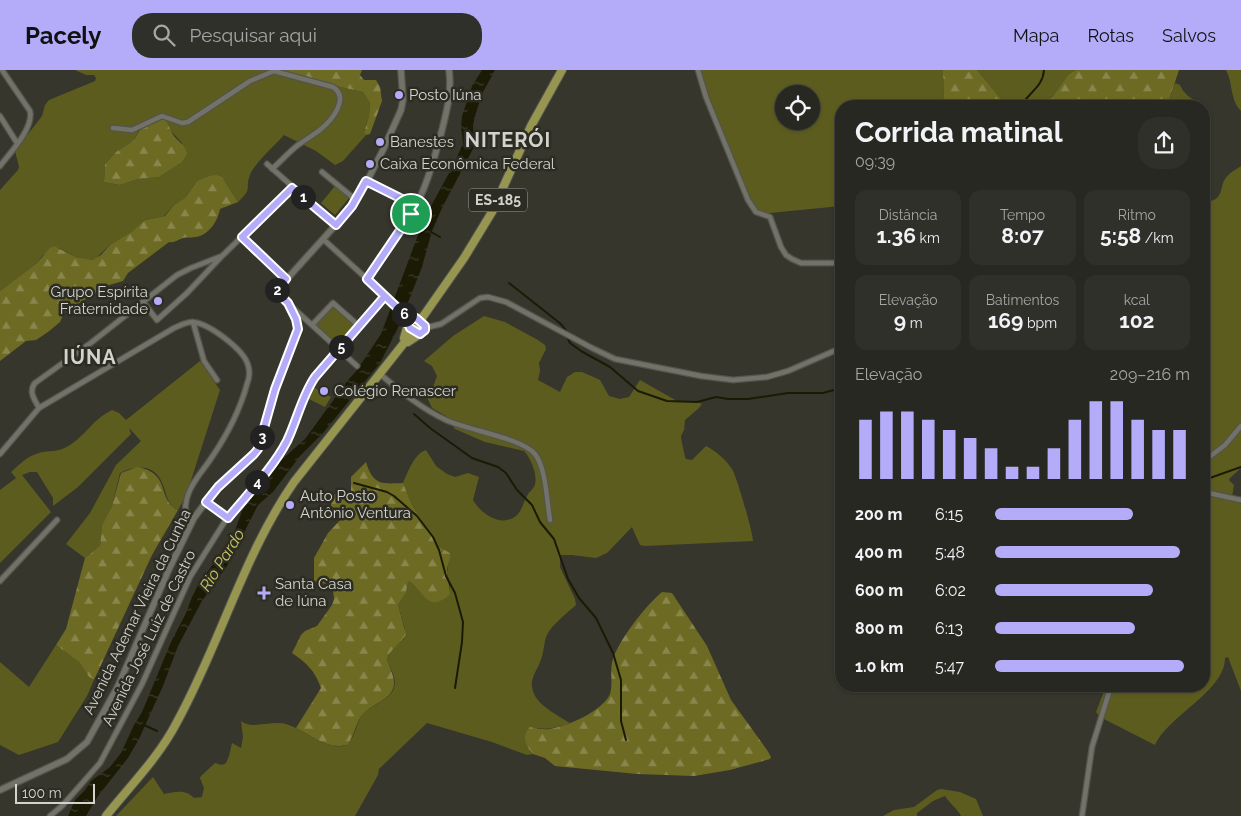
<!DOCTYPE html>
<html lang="pt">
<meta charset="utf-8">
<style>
:root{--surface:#282822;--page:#30302a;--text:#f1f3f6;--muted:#a5a6a5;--line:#444440;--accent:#b4acf9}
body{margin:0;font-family:Raleway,sans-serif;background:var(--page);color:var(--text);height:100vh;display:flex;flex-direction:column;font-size:19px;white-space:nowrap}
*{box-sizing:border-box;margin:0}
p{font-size:16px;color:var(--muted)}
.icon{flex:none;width:28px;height:28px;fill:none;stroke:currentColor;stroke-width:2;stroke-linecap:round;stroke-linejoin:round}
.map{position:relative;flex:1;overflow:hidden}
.sheet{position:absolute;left:835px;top:30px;width:375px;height:592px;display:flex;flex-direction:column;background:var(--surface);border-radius:20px;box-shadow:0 1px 4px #0004,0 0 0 1px var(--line)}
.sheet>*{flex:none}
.buttons{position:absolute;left:775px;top:15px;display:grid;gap:10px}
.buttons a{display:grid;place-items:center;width:45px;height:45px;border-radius:50%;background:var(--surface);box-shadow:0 1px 4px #0004,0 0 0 1px var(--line);font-size:25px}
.scale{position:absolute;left:15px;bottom:12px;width:80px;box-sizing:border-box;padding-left:5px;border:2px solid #d2d3cd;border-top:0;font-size:14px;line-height:18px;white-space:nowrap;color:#d2d3cd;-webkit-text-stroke:4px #2c2c23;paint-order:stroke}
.pin{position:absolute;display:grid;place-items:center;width:42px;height:42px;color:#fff;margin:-21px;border:2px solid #fff;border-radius:50%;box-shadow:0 1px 5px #0007}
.km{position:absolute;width:25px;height:25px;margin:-12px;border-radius:50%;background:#222;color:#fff;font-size:14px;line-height:25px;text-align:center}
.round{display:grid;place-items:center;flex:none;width:52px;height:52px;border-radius:20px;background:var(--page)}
.headline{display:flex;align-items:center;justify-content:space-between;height:85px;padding:0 20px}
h1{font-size:28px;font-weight:700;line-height:38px}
.figures{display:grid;grid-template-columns:repeat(3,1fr);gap:8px;height:85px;padding:5px 20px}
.figures div{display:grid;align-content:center;border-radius:12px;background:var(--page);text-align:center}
.figures b{font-size:21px;font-weight:700}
.figures small{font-size:14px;font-weight:400}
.figures p{font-size:14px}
.chart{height:140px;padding:10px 20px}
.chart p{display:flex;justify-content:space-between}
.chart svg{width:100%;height:90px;margin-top:5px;stroke:var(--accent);stroke-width:6}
ul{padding:0 20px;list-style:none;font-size:16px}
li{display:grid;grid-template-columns:80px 60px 1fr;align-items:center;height:38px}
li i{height:12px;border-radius:6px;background:var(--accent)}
header{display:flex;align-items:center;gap:30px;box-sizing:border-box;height:70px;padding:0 25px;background:var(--accent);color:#111}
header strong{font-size:24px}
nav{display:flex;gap:28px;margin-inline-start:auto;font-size:18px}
.search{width:350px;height:45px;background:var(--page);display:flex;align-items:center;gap:12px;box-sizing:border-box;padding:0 18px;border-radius:20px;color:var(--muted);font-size:19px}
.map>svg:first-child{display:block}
.green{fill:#5d5c1f;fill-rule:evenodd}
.forest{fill:url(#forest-firs)}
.water{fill:url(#water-ripples)}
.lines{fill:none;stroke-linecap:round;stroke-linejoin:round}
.stream{stroke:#1b1b05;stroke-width:2}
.minor-casing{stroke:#53544c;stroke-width:7}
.tertiary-casing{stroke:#53544c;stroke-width:8}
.primary-casing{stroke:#53544c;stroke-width:10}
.minor{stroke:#727269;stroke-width:4.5}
.tertiary{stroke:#727269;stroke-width:5.5}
.primary{stroke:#979651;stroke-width:8}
.route-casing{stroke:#fff;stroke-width:10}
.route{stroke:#b4acf9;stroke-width:6}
.poi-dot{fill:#b4acf9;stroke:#2c2c23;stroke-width:2}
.labels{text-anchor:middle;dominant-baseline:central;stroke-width:5;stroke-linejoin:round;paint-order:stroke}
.shield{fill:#2c2c23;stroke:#a0a19a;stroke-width:1}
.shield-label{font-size:14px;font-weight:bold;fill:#d2d3cd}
.poi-label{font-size:15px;fill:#d2d3cd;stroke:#2c2c23;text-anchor:start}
.street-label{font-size:15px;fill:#d2d3cd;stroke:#2c2c23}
.water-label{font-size:16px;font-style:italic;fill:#c7c561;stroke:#2c2c23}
.district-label{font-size:20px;font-weight:bold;letter-spacing:1px;fill:#d2d3cd;stroke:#2c2c23}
</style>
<header>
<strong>Pacely</strong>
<div class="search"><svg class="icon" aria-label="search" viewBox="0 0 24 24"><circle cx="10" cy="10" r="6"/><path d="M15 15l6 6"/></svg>Pesquisar aqui</div>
<nav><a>Mapa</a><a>Rotas</a><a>Salvos</a></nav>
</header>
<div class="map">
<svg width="1241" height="746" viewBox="0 0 1241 746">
<defs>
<pattern id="forest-firs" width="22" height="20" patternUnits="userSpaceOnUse" patternTransform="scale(1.25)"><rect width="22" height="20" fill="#6d6b23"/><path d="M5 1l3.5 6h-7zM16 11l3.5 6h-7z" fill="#88864c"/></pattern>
<pattern id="water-ripples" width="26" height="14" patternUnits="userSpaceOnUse" patternTransform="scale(1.25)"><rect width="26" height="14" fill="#1b1b05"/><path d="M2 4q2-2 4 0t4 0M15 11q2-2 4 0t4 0" fill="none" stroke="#3b3b28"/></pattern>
</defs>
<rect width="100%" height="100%" fill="#36362d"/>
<path class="green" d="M75,0H263L363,22L370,33L369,46L364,61L366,65L343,91L335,95L316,81L284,65C276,74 253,95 250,105C244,120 254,117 238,132L222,107L197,111L186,127L174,135L164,146L145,150L132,163L110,175L96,188L91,190L76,187L59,178L43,185L37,193L0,221V120L18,100L19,97L15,81L42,46L45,35L49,30L95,11L96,8L94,5H86ZM140,59L171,61L182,73L181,93L159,107L138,109L120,115L104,112L105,94L116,82L134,70Z
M696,0H943L944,36H841V136L759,144L755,143ZM784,24H811V51H784Z
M977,0H1075L1068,5L1046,36H1007Z
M1226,0H1241V41C1230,30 1233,13 1226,0Z
M1175,13L1180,15C1186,28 1192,26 1199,36H1167Z
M1241,96V398L1230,408L1229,410L1234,415L1232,427L1241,430V621L1228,587L1225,588C1225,621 1169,645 1155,675L1100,647L1096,642L1106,616H1204V127L1211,131C1223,128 1220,117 1225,109C1229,103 1235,100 1241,96Z
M335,116L349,128L335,145L321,133Z
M333,235L355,255L338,276L316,255Z
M484,246L505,252L538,270L545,275L546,279L539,293L540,301L538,310L560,322L567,307L575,302H582L600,310L609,326L620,329L629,327L640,310L677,331H693L702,334L699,338L685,350L684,360L681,366C681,369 685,388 686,389L692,390L706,376C716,381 726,390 732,399C737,407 753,463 753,471L645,476L640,475L632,457L607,483L596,488L572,485H560V497L575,529L576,535C566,544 551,555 546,567C544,573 544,580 542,586C540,595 534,602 532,611C529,632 556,644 570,653C559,657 549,660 537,658L530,681L533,684L527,685L492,672L427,653L379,699L378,705L355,746H116L153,707L164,724C175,722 185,719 194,728L202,727L204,718L200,708L201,706L215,693L222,695L226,693L229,686L232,673L241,678L243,667L241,651C251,660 271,650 286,654C305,660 324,679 344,676C356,670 355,653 364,643C372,635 390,630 394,618C397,608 390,598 387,589L391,580L404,569L405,559L398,535L406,523L408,512L410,510L443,529L450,523V514L447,503L450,483L438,476L412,435L403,413C408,402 414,384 426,380L436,396L447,404L455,407L468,403L479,407L473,430C480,443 501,458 516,446C522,441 523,433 527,426C528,423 532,420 534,417C539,407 531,388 524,381L485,372L455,359L446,346L432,338L426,325L432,320L437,306L432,296L424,291L453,266Z
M200,291L220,320L186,426L178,440C166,434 167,423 162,413C155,394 135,395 120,403L112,436L102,455L100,477L85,488L66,474L90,443L116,395L141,371L129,358L131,364L78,417L53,436V428L37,402H30L22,405L51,442L0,493V420L16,408L11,402C18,396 26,387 36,384C49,379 56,384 70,375C87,364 92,350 112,340L119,343L126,350Z
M313,317L331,327L325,337L307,328Z
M56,575L79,592L89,607L94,610L87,626L58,672L19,685L0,675V592L29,617Z
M941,719L960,722L976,729L983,746H961C958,739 949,733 945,726L933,731L917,743V746H883L894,740L914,737L937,720Z"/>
<path class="forest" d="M263,0H362L360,5L364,10H376L380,17L382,31L370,64L366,65L364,62L369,46L370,33L363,22Z
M943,0H977L1007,36H944Z
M1075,0H1179L1167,36H1046L1068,5Z
M160,50H165C169,55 170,61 174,66C179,72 186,76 187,84L181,93L159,107L138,109L120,115L104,112L105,94L116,82L134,70L143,55Z
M216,105L222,107L238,132L220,139C218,150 209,166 195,167C191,168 187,167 183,168C177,170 175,173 169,172L128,203L123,211L109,215L71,238L64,243L60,252L48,262L36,270L26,271L0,291V221L37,193L50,178L54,176L76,187L92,190L101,185L110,175L132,162L145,150L165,146L174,135L186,127L197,111L210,106Z
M366,392C373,415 381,414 403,413L412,435L438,476L450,483C451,489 448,493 447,499C446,507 450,515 450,524C428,544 424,522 410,511L408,512L406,523L398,535L406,564C401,575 390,578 387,589C393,607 402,619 380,632C375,635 369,638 364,643C356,651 355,664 348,674C331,682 311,665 296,658L321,618C315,601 307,593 292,583L301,565L305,561L317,556L332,535L334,529L333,520L326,514L314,511V488L328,463L343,447L341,443L331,436L332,428L337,422L348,425L351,421V407Z
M137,397C172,403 156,429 178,440L152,485L94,610L89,607L79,592L56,575L66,559L85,488L100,476L102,455L112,436L121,403Z
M662,522L672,523L707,576L731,630L767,680L771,687L770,689L730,700L694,706L637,704L555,696L545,688L533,684C526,676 521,666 530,657C536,658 542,660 549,659C566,657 603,641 610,624C613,614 610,603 612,593C616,573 646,535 662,522Z"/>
<path class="water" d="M482,0H495L482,24L476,43L473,55L474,77L442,138L432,161L422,197L398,258L380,293L323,363L300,386L273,422L258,435L227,496L202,531L178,576L163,616L139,669L128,688L98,726L86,746H68L75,730L85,720L91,711L110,697L121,683L134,655L142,642L171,572L186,543L192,527L199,513L232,469L242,441L251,426L278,393L305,369L348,310L357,300L381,264L424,149L455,92L463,73L461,57L462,46L472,16Z"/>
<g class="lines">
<path class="stream" d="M1021,36C1029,22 1043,17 1044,0
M431,162L440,167
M509,213L561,254L567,262
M568,269L570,273L581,281L610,297L638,321L667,331L697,332L716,327L728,329H748L788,323H823L841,318
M414,344L430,358L472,388L498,397L506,403L517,420L532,435L540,452L554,469L568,509L579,528L596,548L613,583L621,610V651L626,670
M1204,408L1207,409L1241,397
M354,413L387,422L394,426L417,446L433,467L439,480L446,506L455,523L463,552L462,572L455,618
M144,655L157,661"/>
<g class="minor-casing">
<path id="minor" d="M698,0L706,27L748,130L756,142L770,147L781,177L786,185L792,189L801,193H841
M0,46L17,73
M113,58L132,60L162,46L182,53L188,52L250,11L274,1L333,17C350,28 332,50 321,59C314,65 306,69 298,75C289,82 281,91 272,99
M267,94L336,155
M0,96C10,83 34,58 30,41L2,0
M322,102L356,130
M366,111L416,136
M242,167L286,209
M323,169L367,209
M143,232L157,250L187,223L221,187
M291,236L357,296
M193,252L204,291L217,310
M312,255L333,233L359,256
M425,258L441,254L480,228L488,227L506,232L592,278L615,289L701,306L733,310L767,307L788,301L841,278
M380,304C400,321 422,339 446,350C467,360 522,368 535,384C546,398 547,432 550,450
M39,338C35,330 28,322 35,313L92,272L177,205L191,198L222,186L292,118
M0,384L39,338L174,258C179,256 186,252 192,252C209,253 244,280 248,295C250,301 249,309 247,314C240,340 227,365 212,387C203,401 188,416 186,433C184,441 188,444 194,448
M1204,391L1225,375L1241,356
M1204,422L1241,430
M206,432L227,448
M0,511L57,450
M50,746L62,736L100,693L142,614L190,507L227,448L276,387L286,372L311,312L385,226
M1082,746L1092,677L1111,616"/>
</g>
<g class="tertiary-casing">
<path id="tertiary" d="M412,248C418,248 424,253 425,258L423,262L418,263L409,257V251Z
M410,250L367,209C384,186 403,161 416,136C428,112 435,86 442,60C447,40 452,21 449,0
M0,720L67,689L87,672L118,616L170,497L194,448L217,417L254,384L257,379L275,319L298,259C297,251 292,239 287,232C283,228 278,227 277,220L342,148L361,123L383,80L401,40L403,30L401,0"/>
</g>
<g class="primary-casing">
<path id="primary" d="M404,268L408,254
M408,272L420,264
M106,746C130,716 159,687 177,652C220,574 243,486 294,412L408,268L464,188L492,142L531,56L562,0"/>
</g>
<use href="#minor" class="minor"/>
<use href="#tertiary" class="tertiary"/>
<use href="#primary" class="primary"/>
</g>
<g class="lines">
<g class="route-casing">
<path id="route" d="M411,144L416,136L366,111L352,136L336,155L292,118L242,167L286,209L278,219L277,222L288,233L296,249L298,259L275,319L258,379L254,384L218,417L206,432L228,448C247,425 273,398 287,371C297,350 302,326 315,307L385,226L410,250L416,248L425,256V260L420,264L410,258L408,254L410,250L405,245L367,209L411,144"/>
</g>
<use href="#route" class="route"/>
</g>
<g class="poi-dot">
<circle cx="399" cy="25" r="5"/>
<circle cx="380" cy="72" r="5"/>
<circle cx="370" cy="94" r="5"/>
<circle cx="158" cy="231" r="5"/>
<circle cx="324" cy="321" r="5"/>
<circle cx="290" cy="435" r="5"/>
<path d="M261.5 515.5h5v5h5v5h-5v5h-5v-5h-5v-5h5z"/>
</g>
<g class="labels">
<rect class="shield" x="469" y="118.5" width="58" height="23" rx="4"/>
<g class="shield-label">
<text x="498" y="130">ES-185</text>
</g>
<g class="poi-label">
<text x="409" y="25">Posto Iúna</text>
<text x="390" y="72">Banestes</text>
<text x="380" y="94">Caixa Econômica Federal</text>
<text x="148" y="222" text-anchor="end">Grupo Espírita<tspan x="148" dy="17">Fraternidade</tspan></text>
<text x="334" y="321">Colégio Renascer</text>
<text x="300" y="426">Auto Posto<tspan x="300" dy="17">Antônio Ventura</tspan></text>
<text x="275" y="514">Santa Casa<tspan x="275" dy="17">de Iúna</tspan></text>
</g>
<g class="street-label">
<text transform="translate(137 542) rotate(-64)">Avenida Ademar Vieira da Cunha</text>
<text transform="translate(149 568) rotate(-64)">Avenida José Luiz de Castro</text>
</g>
<g class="water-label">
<text transform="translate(222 490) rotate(-58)">Rio Pardo</text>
</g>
<g class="district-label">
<text x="508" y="70">NITERÓI</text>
<text x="90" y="287">IÚNA</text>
</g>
</g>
</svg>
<div class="buttons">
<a><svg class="icon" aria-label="locate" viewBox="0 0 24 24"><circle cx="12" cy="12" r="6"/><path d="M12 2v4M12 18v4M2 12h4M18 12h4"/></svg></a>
</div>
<div class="scale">100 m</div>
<div class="pin" style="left:411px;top:144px;background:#1e9e55"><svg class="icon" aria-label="arrive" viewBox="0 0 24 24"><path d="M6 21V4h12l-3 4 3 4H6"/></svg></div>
<b class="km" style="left:303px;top:127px">1</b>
<b class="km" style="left:277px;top:220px">2</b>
<b class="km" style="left:262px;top:367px">3</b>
<b class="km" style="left:257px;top:412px">4</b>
<b class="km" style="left:341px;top:277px">5</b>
<b class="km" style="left:404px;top:244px">6</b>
<section class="sheet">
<div class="headline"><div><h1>Corrida matinal</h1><p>09:39</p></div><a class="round"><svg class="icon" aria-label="share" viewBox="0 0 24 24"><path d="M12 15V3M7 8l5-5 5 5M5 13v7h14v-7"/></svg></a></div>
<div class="figures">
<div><p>Distância</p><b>1.36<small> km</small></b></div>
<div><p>Tempo</p><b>8:07</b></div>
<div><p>Ritmo</p><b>5:58<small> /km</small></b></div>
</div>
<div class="figures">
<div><p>Elevação</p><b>9<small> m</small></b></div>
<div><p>Batimentos</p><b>169<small> bpm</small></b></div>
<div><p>kcal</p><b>102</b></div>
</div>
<div class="chart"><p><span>Elevação</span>209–216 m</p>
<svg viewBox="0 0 160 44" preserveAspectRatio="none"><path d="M5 44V15M15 44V11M25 44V11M35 44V15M45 44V20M55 44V24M65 44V29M75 44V38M85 44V38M95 44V29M105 44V15M115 44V6M125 44V6M135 44V15M145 44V20M155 44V20"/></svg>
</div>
<ul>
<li><b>200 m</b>6:15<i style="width:71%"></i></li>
<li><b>400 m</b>5:48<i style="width:95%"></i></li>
<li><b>600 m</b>6:02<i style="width:81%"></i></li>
<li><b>800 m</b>6:13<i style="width:72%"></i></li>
<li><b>1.0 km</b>5:47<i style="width:97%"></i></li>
</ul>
</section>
</div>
